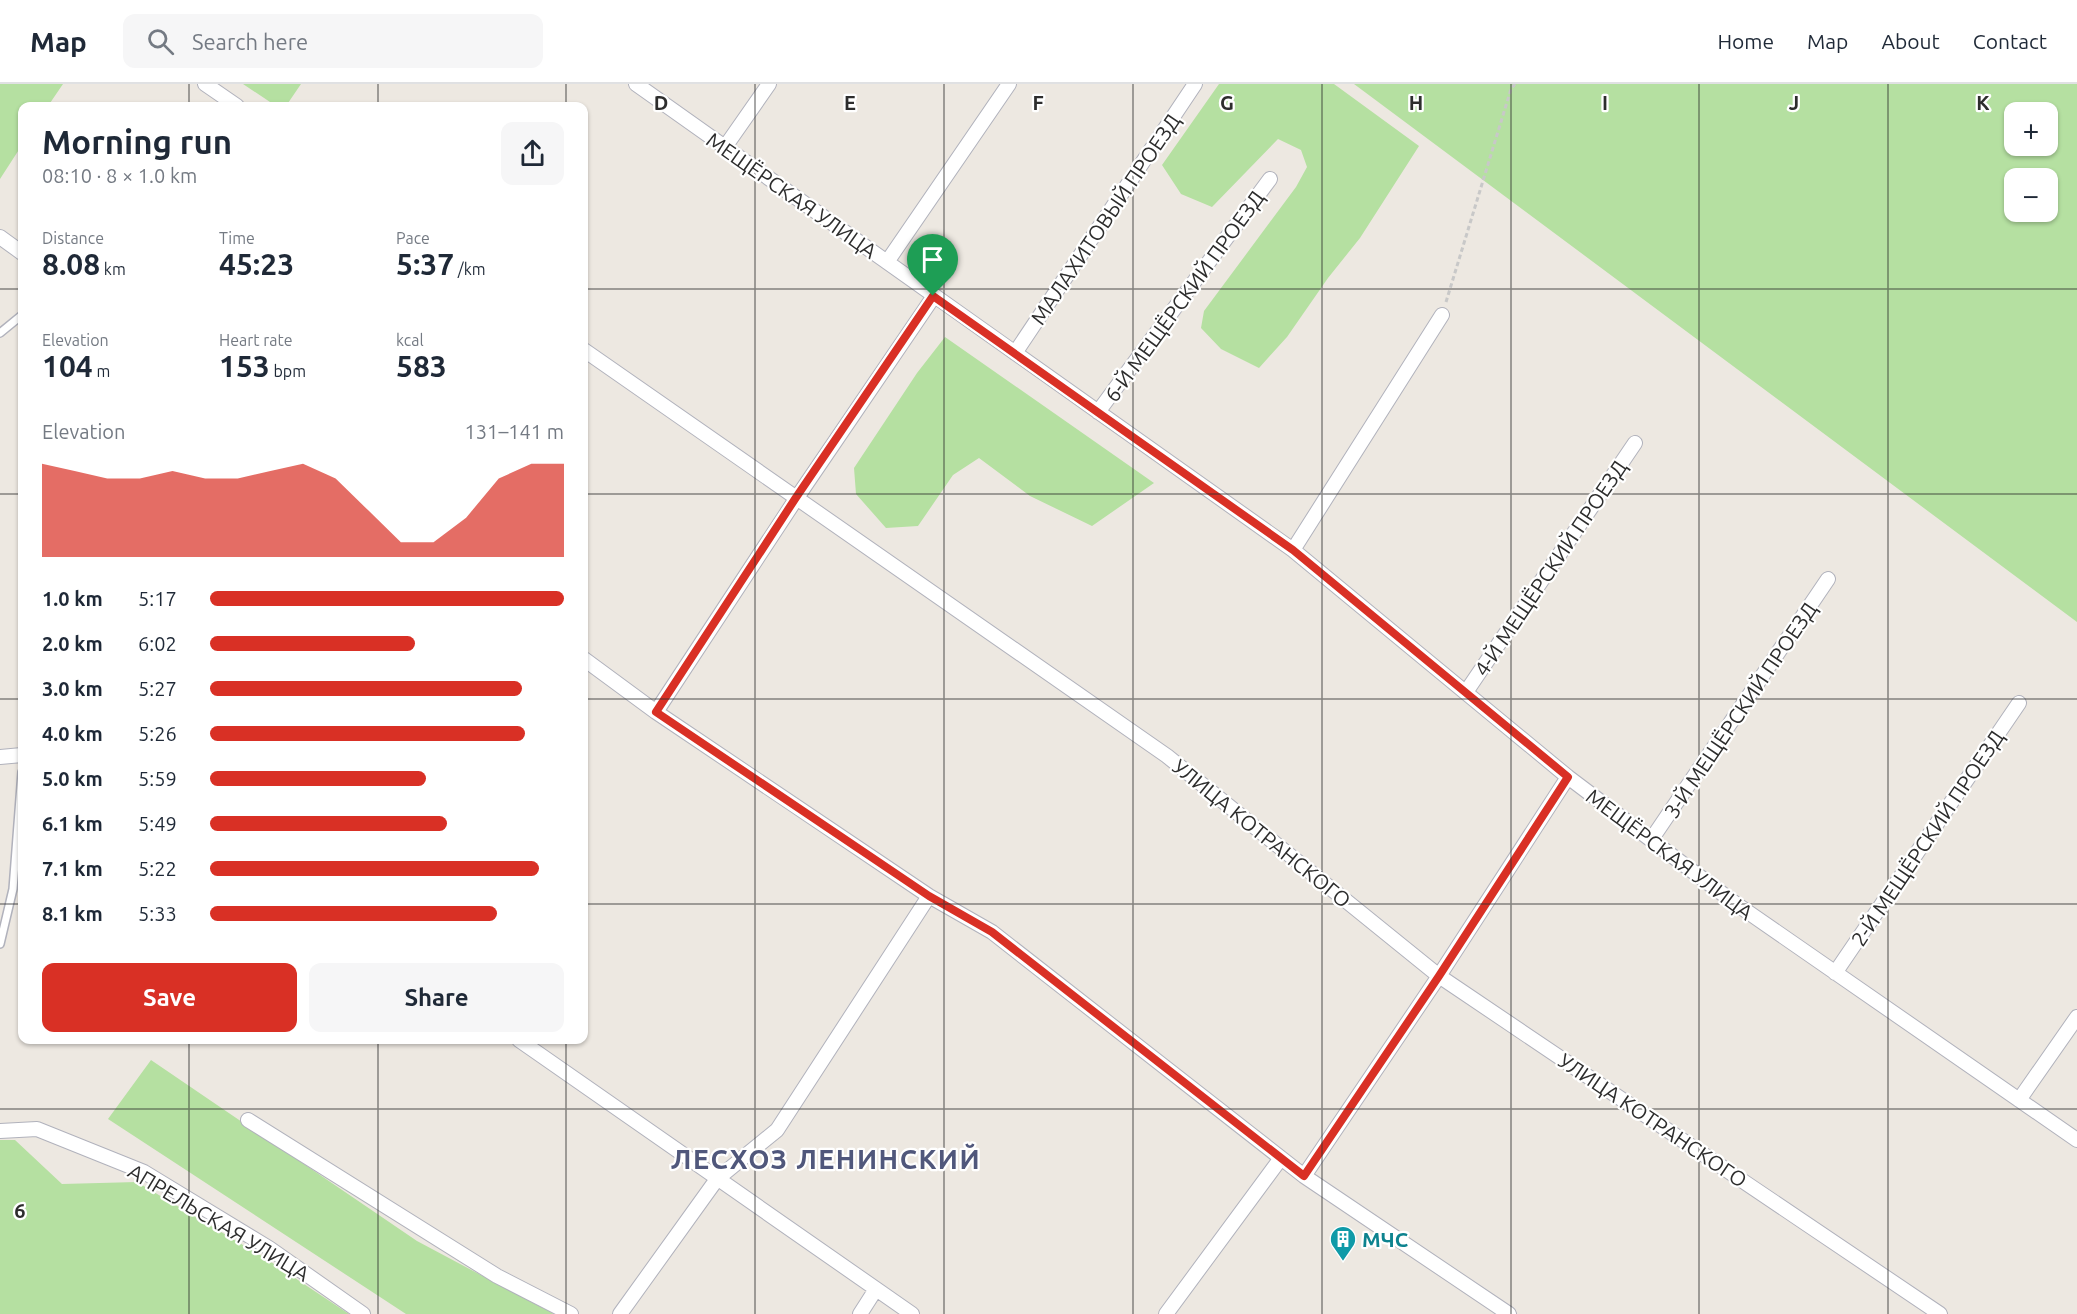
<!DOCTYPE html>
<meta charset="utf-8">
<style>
:root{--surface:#fff;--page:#f6f6f7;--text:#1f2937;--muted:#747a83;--line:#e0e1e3;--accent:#d93025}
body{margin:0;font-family:Ubuntu,sans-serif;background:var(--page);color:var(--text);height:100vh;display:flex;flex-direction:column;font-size:22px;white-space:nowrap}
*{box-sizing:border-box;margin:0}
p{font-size:20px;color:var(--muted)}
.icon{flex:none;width:33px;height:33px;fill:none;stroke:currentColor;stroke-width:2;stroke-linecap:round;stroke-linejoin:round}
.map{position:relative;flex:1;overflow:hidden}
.drawer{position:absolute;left:18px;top:18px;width:570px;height:942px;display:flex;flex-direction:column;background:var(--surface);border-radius:12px;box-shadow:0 2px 4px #0004}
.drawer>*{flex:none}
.fabs{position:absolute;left:2004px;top:18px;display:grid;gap:12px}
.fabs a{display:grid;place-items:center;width:54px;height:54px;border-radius:12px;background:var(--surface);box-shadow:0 2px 4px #0004;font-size:30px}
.pin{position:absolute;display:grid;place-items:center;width:51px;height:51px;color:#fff;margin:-62px -26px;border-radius:50% 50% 50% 0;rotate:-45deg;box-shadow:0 0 6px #0007}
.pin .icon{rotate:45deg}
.round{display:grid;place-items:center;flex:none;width:63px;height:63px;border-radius:12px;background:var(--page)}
.headline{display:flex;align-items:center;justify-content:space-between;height:102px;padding:0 24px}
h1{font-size:33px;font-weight:600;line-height:45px}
.metrics{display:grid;grid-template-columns:repeat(3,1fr);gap:9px;height:102px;padding:6px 24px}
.metrics div{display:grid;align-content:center}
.metrics b{font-size:30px;font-weight:600}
.metrics small{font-size:16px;font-weight:400}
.metrics p{font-size:16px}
.chart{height:168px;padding:12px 24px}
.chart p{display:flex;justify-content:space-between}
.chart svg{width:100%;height:108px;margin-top:6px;fill:var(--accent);opacity:.7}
.primary-button{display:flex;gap:12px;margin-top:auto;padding:12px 24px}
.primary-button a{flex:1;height:69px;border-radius:12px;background:var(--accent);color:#fff;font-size:24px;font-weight:600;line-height:69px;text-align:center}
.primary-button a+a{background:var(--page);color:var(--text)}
ul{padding:0 24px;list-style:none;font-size:20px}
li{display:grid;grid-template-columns:96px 72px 1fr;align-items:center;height:45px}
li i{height:15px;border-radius:8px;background:var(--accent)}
header{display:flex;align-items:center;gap:36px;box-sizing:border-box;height:84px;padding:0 30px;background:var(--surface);border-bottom:2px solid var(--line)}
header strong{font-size:28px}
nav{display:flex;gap:33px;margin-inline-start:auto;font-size:21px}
.search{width:420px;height:54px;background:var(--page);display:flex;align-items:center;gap:15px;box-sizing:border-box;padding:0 21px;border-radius:12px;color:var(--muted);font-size:22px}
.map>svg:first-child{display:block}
.green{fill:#b5e0a1;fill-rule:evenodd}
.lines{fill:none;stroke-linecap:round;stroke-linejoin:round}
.lane-casing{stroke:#b1b2bc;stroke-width:10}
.street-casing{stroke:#b1b2bc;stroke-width:16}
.path{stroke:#c8c8c8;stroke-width:3;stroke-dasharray:4.5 3;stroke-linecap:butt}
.lane{stroke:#fff;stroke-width:7}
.street{stroke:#fff;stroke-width:14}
.route-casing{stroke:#fff;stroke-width:12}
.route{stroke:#d93025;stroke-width:8}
.grid{fill:none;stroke:#2d2d2d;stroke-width:1.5;stroke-opacity:0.55}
.labels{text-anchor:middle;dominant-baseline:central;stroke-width:4.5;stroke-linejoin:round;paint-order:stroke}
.street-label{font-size:21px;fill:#2d2d2d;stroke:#fff}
.culture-label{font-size:21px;font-weight:bold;fill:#0d838f;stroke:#fff;text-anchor:start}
.district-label{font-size:27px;font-weight:bold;letter-spacing:1.5px;fill:#50577b;stroke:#fff}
.grid-label{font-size:20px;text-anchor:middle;font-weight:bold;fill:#2d2d2d;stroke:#fff;stroke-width:4.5;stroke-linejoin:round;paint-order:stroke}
</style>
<header>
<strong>Map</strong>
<div class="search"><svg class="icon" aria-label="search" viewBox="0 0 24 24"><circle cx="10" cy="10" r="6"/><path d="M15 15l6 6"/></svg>Search here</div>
<nav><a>Home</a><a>Map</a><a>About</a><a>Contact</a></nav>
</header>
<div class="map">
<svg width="2077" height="1230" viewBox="0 0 2077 1230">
<rect width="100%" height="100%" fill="#ede8e1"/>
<path class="green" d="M0,0H63L48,22H22V61L0,95Z
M243,0H301L286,22H276Z
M1219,0H1334L1419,62L1360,154L1328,194L1287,253L1259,284L1221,265L1201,244L1204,227L1296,103L1307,83L1301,66L1278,55L1212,123L1181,110L1162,81Z
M1354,0H2077V538ZM2014,28H2048V62H2014ZM2014,94H2048V128H2014Z
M945,253L1154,399L1092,442L1030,412L979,374L953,391L918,442L886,444L856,410L854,384L917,289Z
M151,976L417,1157L554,1230H406L108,1035Z
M0,1056H15L62,1100L137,1098L265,1174L349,1230H0Z"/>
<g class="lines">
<g class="lane-casing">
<path id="lane" d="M0,249L22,231
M0,860L13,805L22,688"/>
</g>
<g class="street-casing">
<path id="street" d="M205,0L237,22
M636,0L1293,466L1568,693L1732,817L2077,1056
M725,63L769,0
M0,153L22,169
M887,178L1009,0
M584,266L1167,672L1439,892L1940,1230
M1015,269L1195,0
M1098,328L1270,95
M1293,466L1442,231
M584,575L656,628L929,812L992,848L1304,1092L1509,1230
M1466,608L1635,359
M656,628L796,415L934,212
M0,673L22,671
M1651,756L1828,495
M1835,889L2019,619
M519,956L912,1230
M2019,1016L2077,933
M248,1036L497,1192L571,1230
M0,1047L37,1045L144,1088L269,1164L363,1230
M1304,1092L1439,892L1568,693
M620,1230L717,1095L777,1046L929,812
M860,1230L876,1205
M1166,1230L1281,1074"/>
</g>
<path class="path" d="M1446,218L1511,5L1515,0"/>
<use href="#lane" class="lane"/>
<use href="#street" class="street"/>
</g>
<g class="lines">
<g class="route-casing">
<path id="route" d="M933,212L1293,466L1568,693L1439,892L1304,1092L992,848L929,812L656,628L795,415Z"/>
</g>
<use href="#route" class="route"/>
</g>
<path class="grid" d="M189,0V22M378,0V22M566,0V22M755,0V1230M944,0V1230M1133,0V1230M1322,0V1230M1511,0V1230M1699,0V1230M1888,0V1230M0,205H22M584,205H2077M0,410H22M584,410H2077M0,615H22M584,615H2077M0,820H22M584,820H2077M189,956V1230M378,956V1230M566,956V1230M0,1025H2077"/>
<defs>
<g id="building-pin" transform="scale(1.35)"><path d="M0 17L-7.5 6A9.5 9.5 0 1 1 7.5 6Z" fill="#0f9aa8" stroke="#fff"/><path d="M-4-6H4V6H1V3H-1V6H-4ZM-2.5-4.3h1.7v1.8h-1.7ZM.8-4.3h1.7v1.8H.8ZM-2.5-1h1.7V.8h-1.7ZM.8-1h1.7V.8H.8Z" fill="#fff"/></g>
</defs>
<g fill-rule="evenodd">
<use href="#building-pin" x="1343" y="1155"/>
</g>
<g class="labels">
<g class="street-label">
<text transform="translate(792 111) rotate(35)">МЕЩЁРСКАЯ УЛИЦА</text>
<text transform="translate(1105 135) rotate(-56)">МАЛАХИТОВЫЙ ПРОЕЗД</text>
<text transform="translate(1184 212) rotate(-54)">6-Й МЕЩЁРСКИЙ ПРОЕЗД</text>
<text transform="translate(1550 484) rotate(-56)">4-Й МЕЩЁРСКИЙ ПРОЕЗД</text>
<text transform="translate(1740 626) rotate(-56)">3-Й МЕЩЁРСКИЙ ПРОЕЗД</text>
<text transform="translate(1262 749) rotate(39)">УЛИЦА КОТРАНСКОГО</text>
<text transform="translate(1927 754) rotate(-56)">2-Й МЕЩЁРСКИЙ ПРОЕЗД</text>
<text transform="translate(1670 770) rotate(37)">МЕЩЁРСКАЯ УЛИЦА</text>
<text transform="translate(1653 1036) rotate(34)">УЛИЦА КОТРАНСКОГО</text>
<text transform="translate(219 1138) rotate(31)">АПРЕЛЬСКАЯ УЛИЦА</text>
</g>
<g class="culture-label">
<text x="1362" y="1155">МЧС</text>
</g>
<g class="district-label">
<text x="826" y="1075">ЛЕСХОЗ ЛЕНИНСКИЙ</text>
</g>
</g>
<g class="grid-label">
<text x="661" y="26">D</text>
<text x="850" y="26">E</text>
<text x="1038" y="26">F</text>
<text x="1227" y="26">G</text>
<text x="1416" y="26">H</text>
<text x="1605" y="26">I</text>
<text x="1794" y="26">J</text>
<text x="1983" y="26">K</text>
<text x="20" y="1134">6</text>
</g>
</svg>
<div class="fabs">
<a>+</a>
<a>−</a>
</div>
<div class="pin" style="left:933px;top:212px;background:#1e9e55"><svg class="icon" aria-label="arrive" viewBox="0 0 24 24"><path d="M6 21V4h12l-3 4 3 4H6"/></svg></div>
<section class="drawer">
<div class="headline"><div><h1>Morning run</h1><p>08:10 · 8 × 1.0 km</p></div><a class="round"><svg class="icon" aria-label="share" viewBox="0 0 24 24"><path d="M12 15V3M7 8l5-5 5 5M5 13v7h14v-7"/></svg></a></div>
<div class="metrics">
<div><p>Distance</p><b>8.08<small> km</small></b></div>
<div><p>Time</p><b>45:23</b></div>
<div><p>Pace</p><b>5:37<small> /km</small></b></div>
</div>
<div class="metrics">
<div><p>Elevation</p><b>104<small> m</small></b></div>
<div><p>Heart rate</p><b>153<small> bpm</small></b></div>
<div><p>kcal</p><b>583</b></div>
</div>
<div class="chart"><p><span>Elevation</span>131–141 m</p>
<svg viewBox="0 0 160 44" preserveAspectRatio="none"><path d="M0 44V6L10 9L20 12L30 12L40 9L50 12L60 12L70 9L80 6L90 12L100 25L110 38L120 38L130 28L140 12L150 6L160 6V44z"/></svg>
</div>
<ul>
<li><b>1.0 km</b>5:17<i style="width:100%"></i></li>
<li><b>2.0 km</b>6:02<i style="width:58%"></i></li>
<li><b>3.0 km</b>5:27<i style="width:88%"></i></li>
<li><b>4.0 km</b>5:26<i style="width:89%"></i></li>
<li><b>5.0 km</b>5:59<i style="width:61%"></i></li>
<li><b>6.1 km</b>5:49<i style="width:67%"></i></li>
<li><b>7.1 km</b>5:22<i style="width:93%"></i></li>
<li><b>8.1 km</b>5:33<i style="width:81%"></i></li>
</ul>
<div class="primary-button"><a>Save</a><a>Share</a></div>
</section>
</div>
